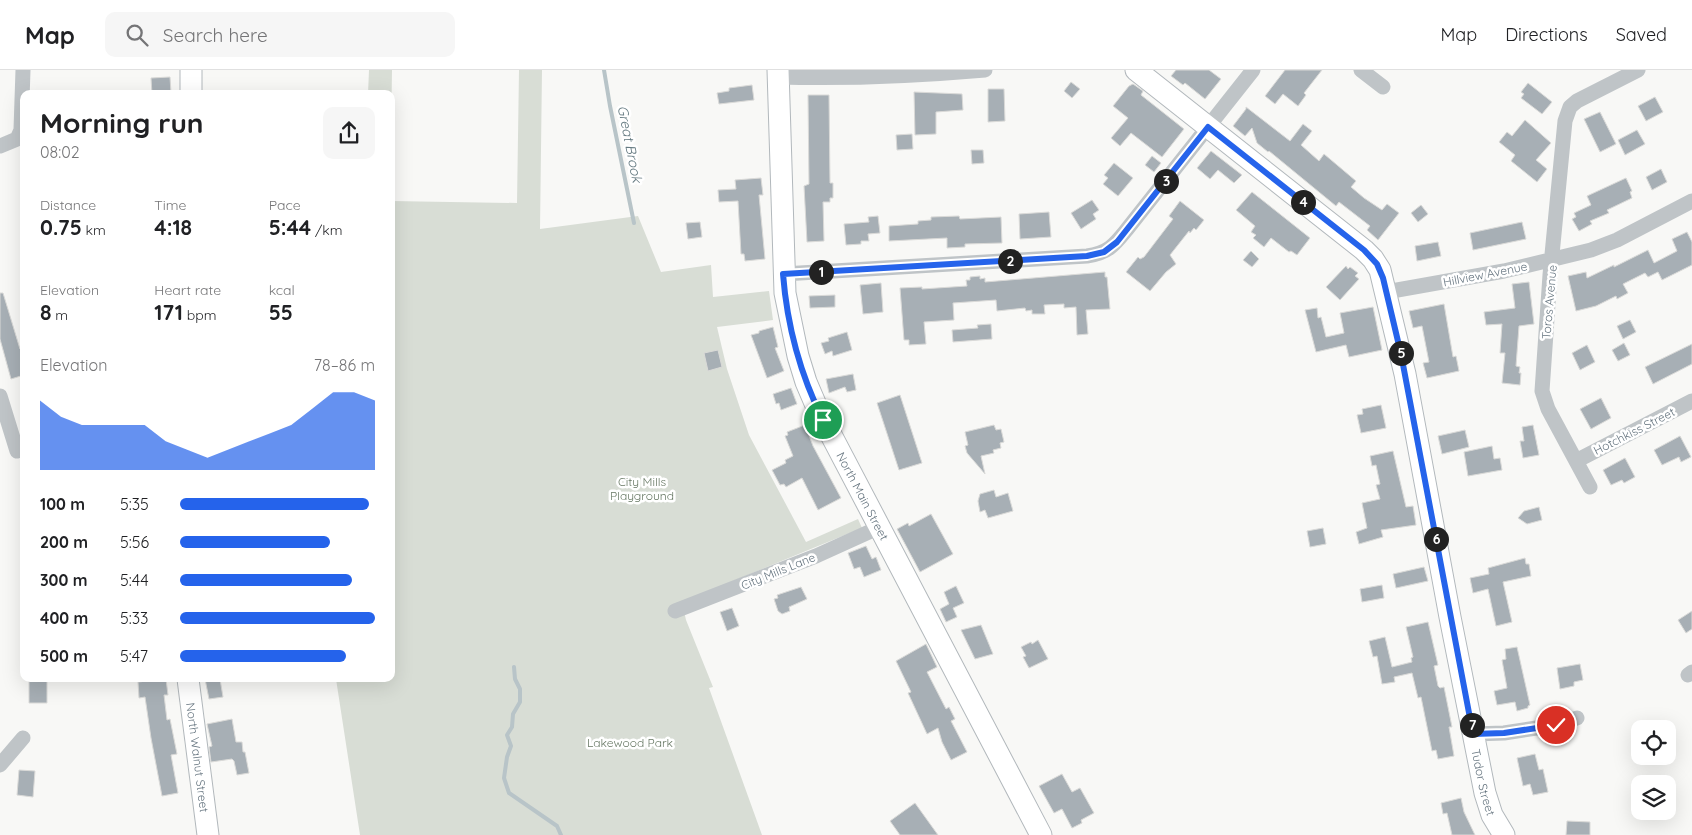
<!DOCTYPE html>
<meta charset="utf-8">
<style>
:root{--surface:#fff;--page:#f6f6f6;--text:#202124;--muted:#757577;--line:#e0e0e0;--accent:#2563eb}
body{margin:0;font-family:Quicksand,sans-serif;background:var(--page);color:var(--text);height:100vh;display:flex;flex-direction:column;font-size:19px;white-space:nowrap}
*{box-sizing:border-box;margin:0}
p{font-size:16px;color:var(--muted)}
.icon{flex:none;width:28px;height:28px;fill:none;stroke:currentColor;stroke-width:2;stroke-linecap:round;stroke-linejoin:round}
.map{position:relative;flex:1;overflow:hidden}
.details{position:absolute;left:20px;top:20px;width:375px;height:592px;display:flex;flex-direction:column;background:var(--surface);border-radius:10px;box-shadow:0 5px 20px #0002}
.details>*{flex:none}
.fabs{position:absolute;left:1631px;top:650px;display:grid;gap:10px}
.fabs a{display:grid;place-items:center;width:45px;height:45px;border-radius:10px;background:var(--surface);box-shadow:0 5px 20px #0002;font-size:25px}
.pin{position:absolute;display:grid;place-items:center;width:42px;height:42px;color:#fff;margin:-21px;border:2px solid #fff;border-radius:50%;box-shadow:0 1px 5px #0007}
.km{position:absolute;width:25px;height:25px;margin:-12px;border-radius:50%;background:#222;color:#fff;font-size:14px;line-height:25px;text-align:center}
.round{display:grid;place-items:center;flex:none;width:52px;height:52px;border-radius:10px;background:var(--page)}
.headline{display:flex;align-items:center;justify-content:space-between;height:85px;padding:0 20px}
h1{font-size:28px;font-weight:700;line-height:38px}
.metrics{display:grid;grid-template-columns:repeat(3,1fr);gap:8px;height:85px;padding:5px 20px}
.metrics div{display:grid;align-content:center}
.metrics b{font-size:21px;font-weight:700}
.metrics small{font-size:14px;font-weight:400}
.metrics p{font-size:14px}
.chart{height:140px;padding:10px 20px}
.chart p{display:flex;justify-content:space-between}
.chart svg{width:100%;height:90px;margin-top:5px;fill:var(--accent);opacity:.7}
ul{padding:0 20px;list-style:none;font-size:16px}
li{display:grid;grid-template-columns:80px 60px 1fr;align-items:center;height:38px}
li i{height:12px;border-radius:6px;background:var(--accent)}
header{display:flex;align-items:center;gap:30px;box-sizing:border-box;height:70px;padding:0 25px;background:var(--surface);border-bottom:1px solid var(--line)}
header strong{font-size:24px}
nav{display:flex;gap:28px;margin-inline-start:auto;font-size:18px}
.search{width:350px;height:45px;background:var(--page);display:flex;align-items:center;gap:12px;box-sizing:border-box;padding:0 18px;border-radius:10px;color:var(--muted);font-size:19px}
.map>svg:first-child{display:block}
.green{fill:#d8ddd5}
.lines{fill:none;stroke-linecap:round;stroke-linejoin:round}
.stream{stroke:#b8c4c8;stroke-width:4}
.building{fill:#a7afb5;stroke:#dadad8}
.secondary-casing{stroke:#b2b8bc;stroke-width:23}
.street{stroke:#bfc4c7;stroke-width:15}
.secondary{stroke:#fff;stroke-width:21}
.route-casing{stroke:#fff;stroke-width:10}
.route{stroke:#2563eb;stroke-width:6}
.labels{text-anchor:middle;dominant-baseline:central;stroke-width:5;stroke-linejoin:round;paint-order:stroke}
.street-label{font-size:12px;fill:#65747f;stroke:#fff}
.park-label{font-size:12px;fill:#677864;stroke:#fff}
.water-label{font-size:14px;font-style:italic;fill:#657a81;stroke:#fff}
</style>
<header>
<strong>Map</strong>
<div class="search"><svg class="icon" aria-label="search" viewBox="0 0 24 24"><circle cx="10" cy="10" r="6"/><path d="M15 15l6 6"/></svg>Search here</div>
<nav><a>Map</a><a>Directions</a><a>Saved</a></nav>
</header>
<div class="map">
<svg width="1692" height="765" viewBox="0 0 1692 765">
<rect width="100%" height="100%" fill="#f8f8f6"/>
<path class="green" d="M369,0H392L391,64V24H368Z
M519,0H542L540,159L638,146L661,202L711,195L713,227L769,221L773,250L717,257L727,299L749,365L806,472L858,449L862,458L682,532L686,550L713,617L709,618L762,765H360L336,609H391V131L517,133Z"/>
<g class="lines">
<path class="stream" d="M604,0L610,36L634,153
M514,597L515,609L520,619V632L513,644L512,657L507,665L511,676L507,687L504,708L509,723L557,756L561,765"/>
</g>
<path class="building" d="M1176,0H1209L1221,9L1205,29L1185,13L1183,15L1171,6Z
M1285,0H1322L1304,23L1306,25L1298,36L1283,24L1275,34L1265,26Z
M170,7L171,23L152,24L151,8Z
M1071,12L1080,19L1072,28L1064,21Z
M1528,13L1552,32L1542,44L1521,28L1524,24L1521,22Z
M1133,14L1143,21L1141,25L1184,59L1162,87L1131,63L1120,76L1111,68L1128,48L1113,36L1129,16Z
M752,15L754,30L719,34L717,23L729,21V18Z
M988,19H1004L1005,51L988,52Z
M914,22L962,24L963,40L936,42V64L915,65Z
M808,25H829L830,113H833V128H830V132H823L824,171L807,172L804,116L809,114Z
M1655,27L1663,42L1646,51L1638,36Z
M1246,37L1290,71L1303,54L1312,61L1301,75L1319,91L1324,84L1356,111L1351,117L1364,128L1382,140L1387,134L1399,143L1378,170L1367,160L1370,156L1339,132L1336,136L1269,81L1268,82L1257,73L1252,58L1245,66L1233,56L1246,39Z
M1600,42L1616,74L1600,82L1584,49Z
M1525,50L1551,73L1536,90L1547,99L1537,112L1511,91L1515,85L1499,72L1507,62L1512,66Z
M1637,60L1645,74L1625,85L1618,70Z
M912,64L913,79L897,80L896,65Z
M971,80H983L984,93L972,94Z
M1211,81L1242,105L1234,113L1218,100L1210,109L1197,98Z
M1152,86L1161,93L1154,102L1145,95Z
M1114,93L1133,108L1118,126L1103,114L1108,108L1104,105Z
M1661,99L1667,112L1652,120L1646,107Z
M761,108L763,125H759L765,189L745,191L744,184H741L738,131L719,132L718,120L736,119L735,110Z
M1626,108L1632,121L1630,122L1632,128L1607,140L1609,143L1590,151L1592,154L1579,161L1572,149L1576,147L1574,143L1591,135L1587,126Z
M1252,122L1310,168L1297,185L1291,181L1289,182L1271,168L1264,177L1253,168L1256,165L1251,162L1255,156L1236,140Z
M1092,130L1099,140L1093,144L1096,149L1081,159L1071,143Z
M1180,131L1204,150L1196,160L1194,158L1190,163L1189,161L1170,185L1176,194L1166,202L1150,221L1126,202L1138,187L1140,189L1144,187L1173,149L1169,146Z
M1421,135L1428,144L1418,152L1411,143Z
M1049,142L1051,167L1020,169L1019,144Z
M878,146L880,163L868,164L869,171H861V174L846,175L844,154L869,152L868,147Z
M959,146L960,149L1001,147L1002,173L965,174V177L947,178V168L889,171V156L918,154V151L931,150V147Z
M700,152L702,167L688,169L686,153Z
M1522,152L1526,169L1473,180L1470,163Z
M1687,162L1692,172V195L1662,210L1658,202L1648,207L1645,203L1623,214L1628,223L1617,229L1616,226L1596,236L1576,241L1568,206L1586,202L1587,208L1614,195V197L1648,180L1654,193L1677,181L1672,169Z
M1438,172L1441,186L1417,191L1415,176Z
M1251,181L1259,189L1252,197L1243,190Z
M1346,196L1348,199L1350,197L1358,203L1355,206L1359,209L1340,230L1326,217Z
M1105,202V207H1107L1110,239L1086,240L1088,264L1077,265L1076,237L1064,238V234L1044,235L1045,244H1032V240L1026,241L1025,238L997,241L996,230L953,233L954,250L924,252L926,274L909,275V270H904L900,218L922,217V219L967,216L966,210H970V207L980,206V209L985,208V212Z
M1529,212L1534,254L1519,256L1516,296L1520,297L1519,303H1521L1520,315L1502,313L1505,283H1500L1502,254L1486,255L1484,242L1515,238L1512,214Z
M881,213L883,242L863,244L860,215Z
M0,223H3L20,279L24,278V305L11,309L0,269Z
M835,225V237L810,238L809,226Z
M1444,234L1453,287L1456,286L1459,301L1427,308L1423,293L1429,292L1422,256L1413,258L1409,241Z
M1373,237L1382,280L1349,287L1346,275L1316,282L1305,240L1317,238L1318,248L1321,247L1326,267L1344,263L1340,243Z
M1630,250L1636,262L1623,269L1617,256Z
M991,254L992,269L953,272L952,260L978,258L977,255Z
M773,257L778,277L775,278L784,301L767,308L751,265L759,263V261Z
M847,262L852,280L833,286L832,281L825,284L821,273L829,271L828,268Z
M1624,273L1630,285L1618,291L1612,280Z
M1692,274V294L1653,314L1645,297Z
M1587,275L1595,292L1580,300L1572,283Z
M718,280L722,297L708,301L704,283Z
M853,304L856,320L847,322L845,317L829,323L826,309Z
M791,318L797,334L781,340L779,333L776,334L773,324Z
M900,325L922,393L899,400L877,333Z
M1601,328L1611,348L1591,359L1580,339Z
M1381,335L1386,358L1361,363L1357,345L1363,344L1362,339Z
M805,355L813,376L841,428L818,440L802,408L786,417L784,414L780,415L772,400L786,393L785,390L793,386L785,366L788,365L787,362Z
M994,355L996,360L1001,359L1004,372L1000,373L1001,378L993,380L994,383L981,386L985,404L967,383L965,376L968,375L965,362Z
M1533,355L1539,385L1523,388L1520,371H1524L1522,357Z
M1465,360L1469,377L1442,384L1438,366Z
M1680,366L1691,387L1681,392L1679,387L1662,395L1654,380Z
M1492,376L1494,389L1500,388L1502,400L1468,406L1464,382Z
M1393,381L1406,437L1413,436L1416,455L1381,460L1383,467L1359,474L1356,462L1367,458L1362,433L1380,429L1376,415L1380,414L1376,395L1372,396L1370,386Z
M1625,388L1635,407L1624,413L1622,410L1611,415L1603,400Z
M994,420L996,427L1008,423L1013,441L988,448L985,440L980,442L978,431L980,424Z
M1539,437L1542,450L1527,454L1518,448L1524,441Z
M931,444L953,484L920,502L897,459L908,453L909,456Z
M1323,458L1326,474L1310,477L1307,461Z
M866,476L872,489L876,487L881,500L864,507L860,497L854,499L848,483Z
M1525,488L1526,494H1529L1531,506L1503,512L1512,552L1496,556L1488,519L1473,523L1470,508L1489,504L1488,498Z
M1424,497L1428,511L1396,518L1393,504Z
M1382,515L1384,528L1362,532L1360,519Z
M956,516L964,533L953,538L957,547L946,552L940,539L949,534L944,522Z
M801,517L807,529L789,537L790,541L782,544L778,541L774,529L778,528L777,525Z
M732,538L739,556L727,561L720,542Z
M1692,541V559L1686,563L1678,550Z
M1428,552L1438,595L1434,596L1438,616L1440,618L1444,617L1452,657H1449L1454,686L1438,689L1436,680L1432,681L1421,627L1418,628L1412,603L1394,607L1395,612L1382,614L1377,586L1373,587L1369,571L1385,567L1392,597L1412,592L1411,588L1413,587L1406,557Z
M981,555L993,584L975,589L961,560Z
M1038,570L1048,589L1029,598L1023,587L1026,586L1021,577L1031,572L1032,574Z
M926,574L937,597L927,602L946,639L949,637L955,649L951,651L967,682L951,690L942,672L938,658L927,664L908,623L911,622L896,591Z
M1517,577L1530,635L1528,636V638L1517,641L1515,632L1497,635L1494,621L1507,618L1502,590L1506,589L1505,579Z
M1580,594L1583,610L1574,612V616L1560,619L1557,598Z
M29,609H47V633H29Z
M166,609L168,625H164L167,650L170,649L177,684L171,685L178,723L162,726L151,668L145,627L139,628L138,612Z
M205,609H220L223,627L209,629Z
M232,649L236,672H242L243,682H245L249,703L237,705L234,691L232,689L211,692L209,677L212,676L207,654Z
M1535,684L1539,700L1543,699L1548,722L1533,725L1530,714L1523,716L1517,688Z
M19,700L35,701L33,727L17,725Z
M1062,704L1072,722L1080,718L1094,743L1081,750L1082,753L1072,758L1062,739L1054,743L1039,716Z
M1461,728L1464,742L1475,765H1452L1447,743L1443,744L1441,733Z
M915,733L938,765H900L890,751Z
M1567,751L1590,752V765H1566Z"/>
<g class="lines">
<g class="secondary-casing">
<g id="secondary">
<path id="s1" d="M778,0L785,223L798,286L806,312L818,340L1041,765"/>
<path id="s2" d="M1136,0L1364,180L1373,189L1380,200L1405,304L1450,547L1485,723L1492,745L1504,765"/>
<path d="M191,24V0"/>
<path id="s3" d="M188,609L208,765"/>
</g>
</g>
<path class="street" d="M1361,0L1383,17
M779,7C848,9 916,6 985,0
M0,76L17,69L21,60L23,0
M783,204L1087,186C1109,183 1115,174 1128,158L1253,0
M1386,222L1504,201L1591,180L1617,170L1692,131
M0,326L17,381
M1576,391L1692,331
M1590,417L1548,339L1542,321L1550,205L1565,51L1570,37L1577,31L1638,0
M675,541L816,486L880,457
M1688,605L1692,602
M1473,664L1504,663L1556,655L1577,648
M0,695L23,668"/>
<use href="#secondary" class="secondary"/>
</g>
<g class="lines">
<g class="route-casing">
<path id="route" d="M823,350C800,304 787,255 783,204L1087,186L1104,182L1117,172L1208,57L1364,180L1377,194L1383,208L1401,284L1473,664L1504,663L1556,655"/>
</g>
<use href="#route" class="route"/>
</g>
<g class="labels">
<g class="street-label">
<text transform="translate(1485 204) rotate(-11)">Hillview Avenue</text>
<text transform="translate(1549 232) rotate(-85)">Toros Avenue</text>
<text transform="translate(1634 361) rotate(-27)">Hotchkiss Street</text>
<text stroke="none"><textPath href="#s1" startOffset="442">North Main Street</textPath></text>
<text transform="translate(778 501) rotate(-22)">City Mills Lane</text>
<text stroke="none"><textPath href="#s3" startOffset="79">North Walnut Street</textPath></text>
<text stroke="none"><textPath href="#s2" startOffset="839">Tudor Street</textPath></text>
</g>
<g class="park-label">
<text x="642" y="411">City Mills<tspan x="642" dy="14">Playground</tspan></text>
<text x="630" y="672">Lakewood Park</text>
</g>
<g class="water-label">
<text transform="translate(630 74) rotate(79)">Great Brook</text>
</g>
</g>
</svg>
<div class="fabs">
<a><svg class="icon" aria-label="locate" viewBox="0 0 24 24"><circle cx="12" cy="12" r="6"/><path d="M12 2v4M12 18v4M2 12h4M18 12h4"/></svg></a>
<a><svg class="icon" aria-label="layers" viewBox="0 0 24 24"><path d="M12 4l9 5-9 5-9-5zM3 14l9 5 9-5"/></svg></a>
</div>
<div class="pin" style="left:823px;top:350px;background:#1e9e55"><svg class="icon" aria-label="arrive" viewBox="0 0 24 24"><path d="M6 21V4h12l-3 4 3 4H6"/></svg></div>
<div class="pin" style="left:1556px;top:655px;background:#d93025"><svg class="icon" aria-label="check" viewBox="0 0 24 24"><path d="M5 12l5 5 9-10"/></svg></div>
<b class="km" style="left:821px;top:202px">1</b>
<b class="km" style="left:1010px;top:191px">2</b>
<b class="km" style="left:1166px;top:111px">3</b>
<b class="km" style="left:1303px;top:132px">4</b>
<b class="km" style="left:1401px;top:283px">5</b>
<b class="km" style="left:1436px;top:469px">6</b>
<b class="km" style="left:1472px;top:655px">7</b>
<section class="details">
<div class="headline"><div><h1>Morning run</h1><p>08:02</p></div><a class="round"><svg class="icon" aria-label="share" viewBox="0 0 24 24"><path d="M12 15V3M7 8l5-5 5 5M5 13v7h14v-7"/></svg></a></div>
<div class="metrics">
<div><p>Distance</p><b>0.75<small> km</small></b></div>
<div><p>Time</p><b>4:18</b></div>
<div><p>Pace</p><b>5:44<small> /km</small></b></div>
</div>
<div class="metrics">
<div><p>Elevation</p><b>8<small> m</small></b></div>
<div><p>Heart rate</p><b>171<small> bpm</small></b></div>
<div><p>kcal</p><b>55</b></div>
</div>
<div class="chart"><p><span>Elevation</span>78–86 m</p>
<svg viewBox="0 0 160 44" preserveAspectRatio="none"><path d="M0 44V10L10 18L20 22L30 22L40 22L50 22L60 30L70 34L80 38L90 34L100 30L110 26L120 22L130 14L140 6L150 6L160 10V44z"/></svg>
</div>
<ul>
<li><b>100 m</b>5:35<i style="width:97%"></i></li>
<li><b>200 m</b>5:56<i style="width:77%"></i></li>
<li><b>300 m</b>5:44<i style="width:88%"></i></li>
<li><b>400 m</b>5:33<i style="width:100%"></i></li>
<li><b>500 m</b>5:47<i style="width:85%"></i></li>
</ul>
</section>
</div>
